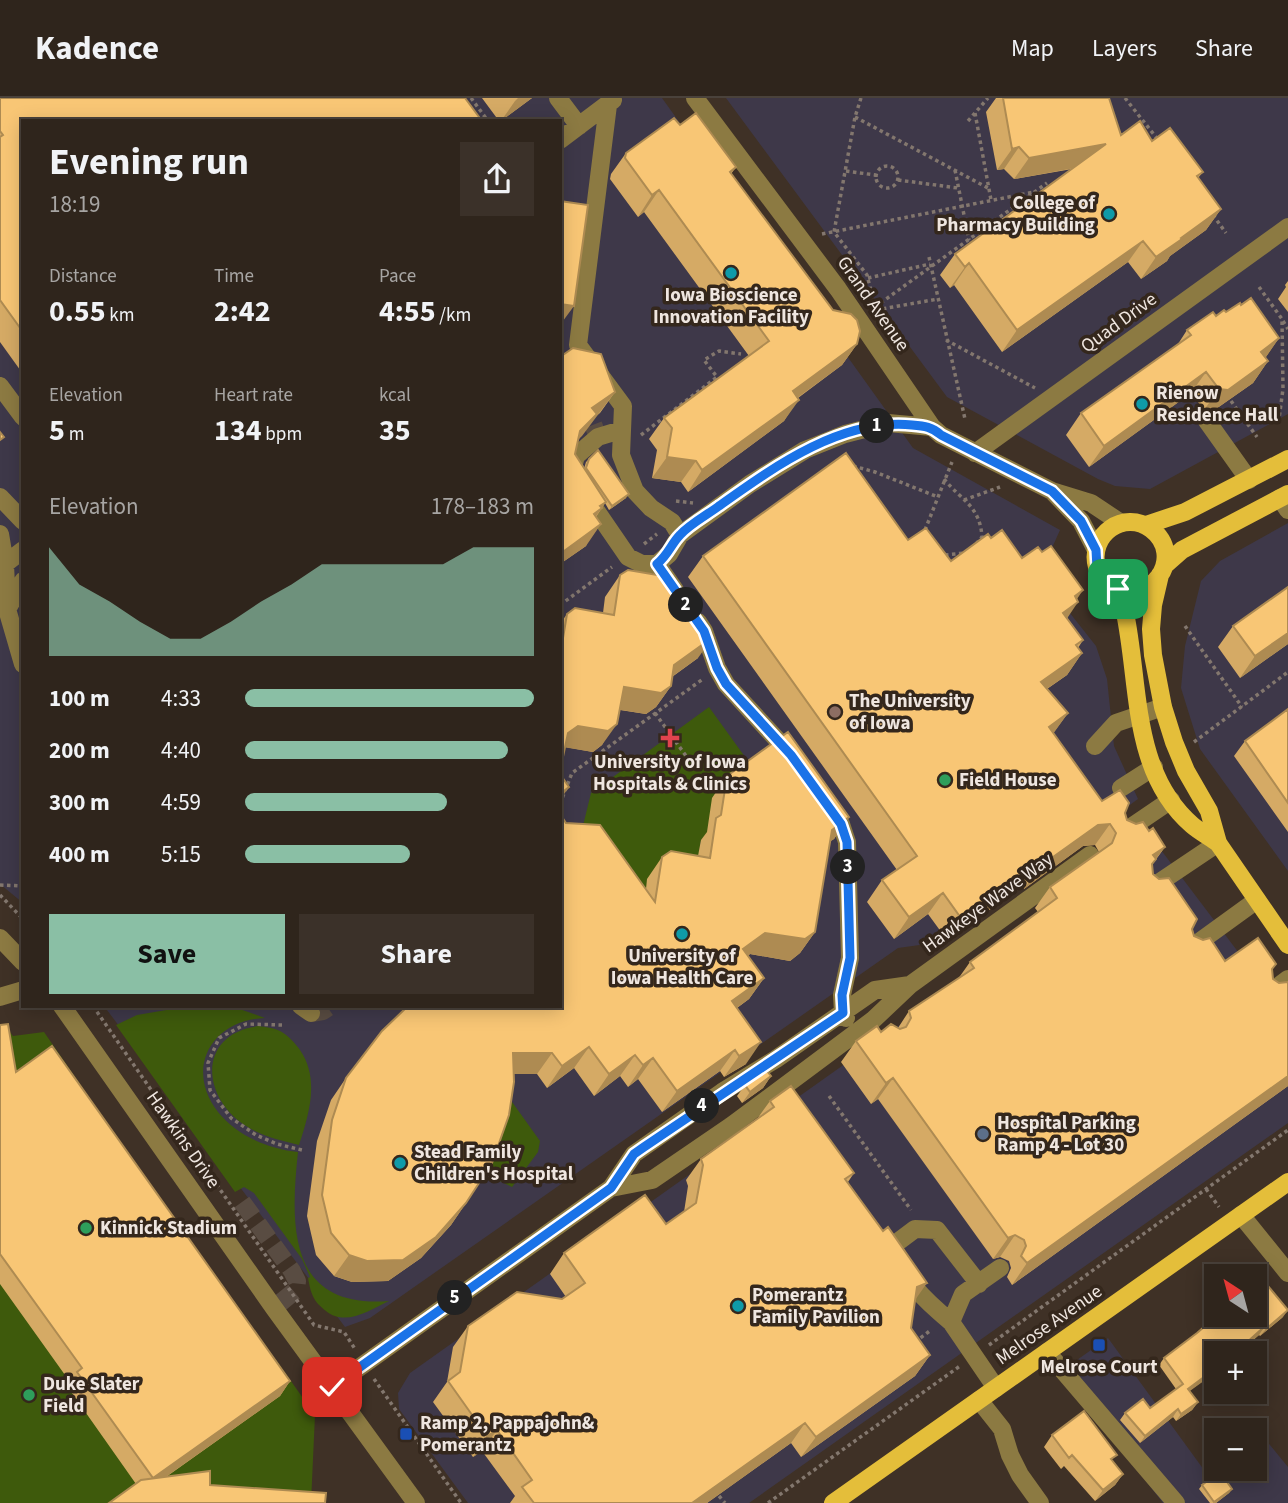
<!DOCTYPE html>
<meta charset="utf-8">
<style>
:root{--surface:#2f251c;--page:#3b3129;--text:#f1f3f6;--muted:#a7a5a3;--line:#4a423b;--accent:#8abfa5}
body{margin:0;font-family:"Source Sans 3",sans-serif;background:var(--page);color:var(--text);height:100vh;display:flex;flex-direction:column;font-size:26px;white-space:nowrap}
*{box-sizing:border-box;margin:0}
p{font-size:23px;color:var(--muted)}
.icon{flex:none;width:38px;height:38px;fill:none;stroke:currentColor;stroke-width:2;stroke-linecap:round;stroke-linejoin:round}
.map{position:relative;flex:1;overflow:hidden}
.panel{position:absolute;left:21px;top:21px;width:541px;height:889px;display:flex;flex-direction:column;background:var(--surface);border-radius:0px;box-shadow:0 4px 18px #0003,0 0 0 2px var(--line)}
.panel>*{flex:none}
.needle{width:46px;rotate:324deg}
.fabs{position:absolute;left:1204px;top:1166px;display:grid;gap:14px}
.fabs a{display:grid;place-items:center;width:63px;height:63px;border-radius:0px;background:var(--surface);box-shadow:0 4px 18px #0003,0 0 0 2px var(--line);font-size:35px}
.pin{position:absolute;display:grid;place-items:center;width:60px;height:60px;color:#fff;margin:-30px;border-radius:14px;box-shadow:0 4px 10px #0006}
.km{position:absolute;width:35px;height:35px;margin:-18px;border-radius:50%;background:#222;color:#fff;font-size:19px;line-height:35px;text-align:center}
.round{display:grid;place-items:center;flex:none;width:74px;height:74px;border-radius:0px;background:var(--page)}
.summary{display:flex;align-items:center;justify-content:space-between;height:119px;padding:0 28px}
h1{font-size:38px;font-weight:700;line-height:52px}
.stats{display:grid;grid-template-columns:repeat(3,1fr);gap:10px;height:119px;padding:7px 28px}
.stats div{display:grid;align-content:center}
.stats b{font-size:30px;font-weight:700}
.stats small{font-size:19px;font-weight:400}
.stats p{font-size:19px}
.chart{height:196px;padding:14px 28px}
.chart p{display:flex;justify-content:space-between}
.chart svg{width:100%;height:126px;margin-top:7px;fill:var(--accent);opacity:.7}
.primary-button{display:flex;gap:14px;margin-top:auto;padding:14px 28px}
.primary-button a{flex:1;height:80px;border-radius:0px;background:var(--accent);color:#111;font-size:28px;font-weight:700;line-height:80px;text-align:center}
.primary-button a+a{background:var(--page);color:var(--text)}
ul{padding:0 28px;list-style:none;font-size:23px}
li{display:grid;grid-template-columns:112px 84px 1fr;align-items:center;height:52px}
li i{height:18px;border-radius:9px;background:var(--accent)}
header{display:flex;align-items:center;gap:42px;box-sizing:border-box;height:98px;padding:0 35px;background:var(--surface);border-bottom:2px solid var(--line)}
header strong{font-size:33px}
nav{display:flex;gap:38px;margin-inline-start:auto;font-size:24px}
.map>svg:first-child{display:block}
.education{fill:#3e3849}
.green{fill:#3e5a0c}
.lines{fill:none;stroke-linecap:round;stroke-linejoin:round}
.minor-tunnel{stroke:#594c42;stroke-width:18;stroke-dasharray:18 9;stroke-linecap:butt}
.path{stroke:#83776e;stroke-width:3.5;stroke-dasharray:3.5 3.5;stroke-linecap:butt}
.minor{stroke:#8c7a42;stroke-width:18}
.major{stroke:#e4be3a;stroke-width:18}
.wall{fill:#d5aa65}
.shaded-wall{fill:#ae8b52}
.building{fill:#f8c675;stroke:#ae8b52;stroke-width:2}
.route-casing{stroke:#fff;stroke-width:14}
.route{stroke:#1a73e8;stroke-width:9}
.culture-dot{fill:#0f9aa8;stroke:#34271c;stroke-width:2.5}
.education-dot{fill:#8d6e63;stroke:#34271c;stroke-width:2.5}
.health-dot{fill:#e0444e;stroke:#34271c;stroke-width:2.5}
.leisure-dot{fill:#2e9e5b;stroke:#34271c;stroke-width:2.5}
.service-dot{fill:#5c6f8a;stroke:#34271c;stroke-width:2.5}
.transit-dot{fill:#1a4fb4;stroke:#34271c;stroke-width:2.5}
.labels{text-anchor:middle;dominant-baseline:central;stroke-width:7;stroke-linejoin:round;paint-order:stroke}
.poi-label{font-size:19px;font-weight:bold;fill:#efe6e0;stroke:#34271c;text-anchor:start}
.street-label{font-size:19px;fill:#efe6e0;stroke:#34271c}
</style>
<header>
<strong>Kadence</strong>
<nav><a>Map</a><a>Layers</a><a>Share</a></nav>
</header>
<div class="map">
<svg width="1288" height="1405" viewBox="0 0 1288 1405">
<rect width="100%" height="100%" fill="#3f3126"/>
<path class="education" d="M0,0H662L913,350L1060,432L1043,470L1058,500L1096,548L1107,581L1114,648L1138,701L941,844L898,850L370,1220L345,1229L104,908H560V23H23V805L0,786Z
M726,0H1288V316L1150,391L1115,388L1098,381L947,299Z
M1288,425V773L1200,651L1181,590L1185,548L1201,483L1220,463Z
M1146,752H1161L1288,920V1025L749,1405H468L399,1311L398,1295L410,1275Z
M1108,1240L1204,1372L1216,1363V1370H1255V1333L1257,1331L1288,1369V1405H1163L1060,1274Z"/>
<path class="green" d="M709,609L753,670L706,738L701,742L696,774L643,811L578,748L591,695Z
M190,908H231L265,920C212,922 184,970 218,1014C237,1038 269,1051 298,1054C290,1129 288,1211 389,1203C370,1212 345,1229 326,1213C313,1203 311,1196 308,1180L310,1179L302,1161L254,1095L244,1089L235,1094L116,927L137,917Z
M259,928C265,929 274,930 280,933C288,937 295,945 300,952C320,981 309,1016 299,1047C279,1042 260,1038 243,1026C200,996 199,935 259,928Z
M6,929L13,938L44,934L84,992L82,1002L264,1258L276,1262L315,1317L311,1405H0V930Z
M500,987L540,1043L538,1054L512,1089L483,1075Z"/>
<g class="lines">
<path class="minor-tunnel" d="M579,304L591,321L598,339
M311,915L323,913L330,908
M242,1104L292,1173L297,1183L296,1192L274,1210"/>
<path class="path" d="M471,0L488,23
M861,0L855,19L834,134L867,177L875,209L1047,85
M1125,0L1159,43
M975,15L991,102
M855,19L988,90
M968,23L988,0
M876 79a11 11 0 1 1 22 0a11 11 0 1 1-22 0Z
M955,72L969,142
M846,73L875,77
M898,82L958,90
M1213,117L1226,135
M822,136L1034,94
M929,159L965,321
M868,180L930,166
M1259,189L1282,221L1283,291L1278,328
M876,212L938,201
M1283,223L1288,231
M946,242L1035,290
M1231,303L1257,339
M641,337L717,279L704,262L719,253L741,256
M853,368L875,374L938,399
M944,381C962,403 980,408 982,439L976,446
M964,402L1000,389
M676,403L693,405
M925,432L952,364
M644,446L657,436
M945,457L965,455
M560,507L612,469
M1185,528L1242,609
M655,615L689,662
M1194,644L1288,574
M560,706L572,675L703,581
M0,787L23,788
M0,797L23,821
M93,908L314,1227L344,1234L355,1251
M282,927L246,926L219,940L208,965L210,992L231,1020L256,1037L277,1046L302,1052
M829,998L911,1112
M1206,1091L1219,1109
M915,1244L931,1232
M989,1247L1288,1032
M374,1281L461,1405
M719,1398L725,1405
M768,1405L960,1268"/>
<path class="minor" d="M558,0L579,28
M695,0L838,191L932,329L941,337L1052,393L1091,405L1121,425
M608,7L578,247L623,308L621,357L635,393L651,410L672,424L680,437L750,386L805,352L845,336L888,325L932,329
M560,42L613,2
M0,288L23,319
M1207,323L1249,382
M621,332L598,339L576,358L571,376L628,459L642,466H657L669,456L680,437
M975,355L1288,129
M1054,395L1081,423L1096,452
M0,399L23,423
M1280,400L1288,412
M0,436L5,466L7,511L23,566
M5,466L23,452
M657,466L675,492
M8,510L23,483
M698,524L704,533L717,570L726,586L793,659
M1095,648L1116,625L1163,609
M1121,690L1154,669
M829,710L841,726L847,744L850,860L842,897L843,914L846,920
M1121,736L1171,702
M1148,792L1218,745
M0,840L23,864
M1188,852L1257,802
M1268,896L1288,881
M0,899L23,892
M62,908L274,1210L416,1405
M301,908L311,915
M611,1090L652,1082L731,1028L873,922L910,887L1090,757
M1241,1117L1288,1175
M951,1224C928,1205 897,1178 895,1146L915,1131L937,1132L979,1186
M1047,1254L1176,1405
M332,1289L611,1090L634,1056L722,994L776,961L875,892L910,887
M996,1290L951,1224L963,1196L1000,1170
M979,1302L1002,1331L1010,1357L1020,1377L1040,1405"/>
<path class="major" d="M1146,427L1185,414L1288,361
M1165,467L1182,452L1288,396
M1160,477L1153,507L1151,531L1153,557L1163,609L1174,644L1186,673L1209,713L1218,745L1288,847
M1106,484C1153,513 1186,457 1151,431C1124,411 1088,437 1097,469C1101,485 1118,500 1125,515C1140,586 1131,674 1192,727C1200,734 1210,739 1218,745
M833,1405L1288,1084"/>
</g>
<path class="wall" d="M0,0L23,23V276L0,244Z
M482,0H532L501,23H499Z
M996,0H1109L1121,37L1152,43L1203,74L1198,80L1221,111L1206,132L1170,158L1167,163L1141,181L1128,164L1002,254L954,187L950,190L940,177L955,156L1072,71L1014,81L1004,71L997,72L986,14Z
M680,27L736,69L731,76L857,246L842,267L798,300L784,323L688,394L681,384L652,380L657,352L649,341L664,320L749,258L644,114L638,119L610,81L611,76L626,55Z
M1288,183V214L1278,201L1286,189L1285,187Z
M1241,207L1279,240L1265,260L1268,263L1253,285L1213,313L1204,312L1191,295L1089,369L1066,337L1081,315L1178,246L1187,232L1216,218Z
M560,259L615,294L600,315L596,318L578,342L575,356L584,371L586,364L589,361L626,400L609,412L605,405L596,419L586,448L560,466Z
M991,440L1022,460L1076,501L1067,520L1083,542L1078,550L1082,555L1067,577L1047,591L1068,615L1053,635L1102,703L1125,715L1127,722L1149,733L1165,749L1152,767L1153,776L1192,831L1194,838L1225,863L1272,871L1273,881L1279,885L1288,884V988L1012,1187L1007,1179L1011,1170L1009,1163L1000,1159L993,1161L878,1001L871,1006L841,964L856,943L881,934L898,930L909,913L958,881L970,864L1038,814L1035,810L1050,789L1099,754L1095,747L1083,748L1024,791L1023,788L947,842L928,816L894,841L867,804L882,782L897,772L688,479L703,458L908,442L951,463Z
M620,477L698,560L672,579L671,588L656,609L646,616L620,612L602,647L593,654L565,649L560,674V526L567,516L603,515L605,499Z
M1288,489V546L1240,580L1218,549L1233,528Z
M1288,611V734L1234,658L1245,643Z
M727,678L849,719L834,741L830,743L815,834L800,855L790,863L750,856L748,858L764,880L749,901L737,910L746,966L724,979L720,973L662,1014L638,981L628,989L620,978L594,998L574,970L547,990L537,976H514L466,1105L451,1127L421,1160L388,1183L352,1184L334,1178L316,1157L307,1118L317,1043L331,1002L346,980L560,908L566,725L646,791L647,781L662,759L698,758L701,742L707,734L712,700Z
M0,927L16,974L290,1283L280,1298L166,1379L136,1386L67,1288L70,1284L0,1186Z
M771,978L763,990L742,1005L737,998L745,987Z
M770,1003L854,1075L848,1084L915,1202L911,1230L930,1257L915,1278L801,1359L791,1345L707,1405H510L515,1398L482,1353L473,1359L433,1304L447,1284L453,1249L468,1228L562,1201L566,1199L550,1176L564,1155L666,1126L684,1114L688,1088L686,1082L701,1061L757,1021Z
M1283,1219L1260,1238L1259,1237L1216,1274L1189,1293L1198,1304L1192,1312L1176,1323L1173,1319L1140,1345L1120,1322L1125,1315L1150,1310L1176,1291L1159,1267L1164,1260Z
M1052,1337L1112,1363L1123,1376L1115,1387L1095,1403L1064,1368L1061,1371L1044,1349Z
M1202,1387L1232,1391L1229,1395L1216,1405H1210L1199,1391Z"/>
<path class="shaded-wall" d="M518,0H532L501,23L515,3Z
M1106,46L1091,67L1014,81L1029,60Z
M1019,49L1004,71L997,72L1012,51Z
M659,92L644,114L638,119L652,97Z
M1221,111L1206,132L1170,158L1167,163L1141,181L1156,159Z
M1143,143L1128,164L1002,254L1017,232Z
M969,165L954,187L950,190L965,169Z
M560,206L574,208L560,227Z
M1279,240L1264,262L1261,254Z
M857,246L842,267L778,314L793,293Z
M1268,263L1253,285L1213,313L1204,312L1219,291Z
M1206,274L1191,295L1089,369L1104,348Z
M615,294L582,338L565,354L580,333L592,310Z
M799,302L784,323L688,394L702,372Z
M667,359L696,363L681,384L652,380Z
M629,396L626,400L609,412L612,408Z
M606,404L587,431L579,438L600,408Z
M601,426L586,448L560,466V456Z
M1083,492L1071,510L1078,504L1064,525L1048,536L1075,498Z
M1288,535V546L1240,580L1255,558Z
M713,539L698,560L659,588L674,567Z
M1082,555L1067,577L1026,605L1041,584Z
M671,588L656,609L646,616L609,610L624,589Z
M1068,615L1053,636L1049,629Z
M617,626L602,647L593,654L563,649L568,635L578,628Z
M569,689L560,702V696Z
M849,719L834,741L817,753L832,732Z
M1110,726L1095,747L1083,748L1024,791L1039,769L1098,727Z
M1165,749L1152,766L1153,757Z
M1037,767L1023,788L947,842L961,820Z
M943,795L928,816L894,841L909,819Z
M815,834L800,855L790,863L750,856L728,872L743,851L765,835Z
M764,880L749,901L717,924L732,903Z
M761,944L746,966L724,979L739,958Z
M589,949L574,970L547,990L562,968Z
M735,952L720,973L662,1014L677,993Z
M513,955H552L537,976H498Z
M635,957L620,978L594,998L609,976Z
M653,960L638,981L628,989L643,967Z
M771,978L763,990L742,1005L750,994Z
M1288,978V988L1012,1187L1027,1165Z
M893,980L878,1001L871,1006L886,985Z
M466,1105L451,1127L421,1160L388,1183L352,1184L334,1178L349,1157Z
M1015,1137L1000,1159L993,1161L1008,1140Z
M927,1185L913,1205L917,1189Z
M1288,1212L1283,1219L1260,1238L1266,1231Z
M1264,1229L1259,1237L1238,1255H1235Z
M930,1257L915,1278L801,1359L816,1339Z
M1216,1270V1274L1183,1298L1188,1291Z
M290,1283L280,1298L143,1395L153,1380Z
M1198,1304L1192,1312L1176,1323L1181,1316Z
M1178,1311L1173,1319L1140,1345L1145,1338Z
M805,1325L791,1345L707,1405H692Z
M497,1332L482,1353L473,1359L487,1338Z
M1123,1376L1115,1387L1095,1403L1103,1392Z
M1232,1391L1229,1395L1216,1405H1214Z"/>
<path class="building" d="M0,0H465L482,23H23V234L0,202V39L3,37L0,33Z
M1003,0H1109L1121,37L1140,23L1152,43L1170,30L1203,74L1197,78L1221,111L1181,140L1182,141L1156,159L1143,143L1017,232L969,165L965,169L955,156L1106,46L1029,60L1019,49L1012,51Z
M696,15L736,69L730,74L833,212L851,216L857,222L860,233L857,246L793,293L799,302L702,372L696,363L667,359L672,330L664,320L769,243L659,92L652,97L625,60L626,55L674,20L680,27Z
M560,103L588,107L574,208L560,206Z
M1251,200L1279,240L1261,254L1268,263L1228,292L1219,291L1206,274L1104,348L1081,315L1191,237L1187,232L1213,214L1216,218L1224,212L1226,214L1240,205L1241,207Z
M573,250L601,256L615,294L592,310L597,316L580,333L575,356L606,404L600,408L602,410L594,416L601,426L560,456V259Z
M0,334L4,339L0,342Z
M598,352L629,396L612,408L586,370L589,361Z
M846,355L908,442L926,430L951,463L988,436L991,440L1002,432L1022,460L1038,449L1042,454L1051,448L1083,492L1075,498L1078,504L1063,515L1083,542L1076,547L1082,555L1041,584L1068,615L1049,629L1102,703L1120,692L1129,705L1125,715L1127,722L1136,726L1143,724L1149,733L1153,730L1165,749L1153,757L1156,761L1152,766L1153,776L1159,781L1169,780L1197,821L1192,831L1194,838L1203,842L1210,840L1225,863L1258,840L1276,866L1272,871L1273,881L1279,885L1288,884V978L1027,1165L1021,1158L1026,1148L1024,1142L1015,1137L1008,1140L893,980L886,985L856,943L877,928L881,934L891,926L900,931L906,929L911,920L909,913L974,870L970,864L1057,800L1050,789L1112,745L1116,735L1110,726L1098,727L1039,769L1037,767L961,820L943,795L909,819L882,782L917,758L703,458Z
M628,472L657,477L665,472L713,539L674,567L671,588L661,595L624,589L617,626L608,633L578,628L568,635L560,673V547L562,546L567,516L575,510L614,517L620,477Z
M1288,489V535L1255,558L1233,528Z
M1288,611V705L1245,643Z
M788,634L849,719L832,732L815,834L805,841L765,835L743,851L764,880L732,903L761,944L739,958L735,952L677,993L653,960L643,967L635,957L609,976L589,949L562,968L552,955H513L514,984L509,1017L492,1065L466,1105L436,1139L403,1162L367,1163L349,1157L331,1135L322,1097L332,1022L346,980L382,933L408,908H560V716L566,725L600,727L655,804L662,759L671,753L710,760L716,720L721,717L727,678Z
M560,676L569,689L560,696Z
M8,926L16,974L52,948L290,1283L153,1380L77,1274L82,1270L0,1156V927Z
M767,973L771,978L750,994L745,987Z
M791,988L854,1075L845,1081L883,1133L888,1129L927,1185L917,1189L911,1230L930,1257L816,1339L805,1325L692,1405H534L522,1389L532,1382L497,1332L487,1338L448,1283L460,1274L468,1228L517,1194L562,1201L585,1185L564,1155L645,1097L666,1126L696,1105L703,1067L701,1061L774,1009L770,1003Z
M1263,1182L1288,1212L1266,1231L1264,1229L1235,1255H1216V1270L1188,1291L1198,1304L1181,1316L1178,1311L1145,1338L1125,1315L1143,1301L1150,1310L1183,1286L1164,1260L1197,1235L1219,1216H1255V1188Z
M1084,1313L1117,1357L1111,1361L1123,1376L1103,1392L1072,1357L1069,1360L1052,1337Z
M210,1373V1387L326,1395L325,1405H109L141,1382Z
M1220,1374L1232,1391L1214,1404L1202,1387Z"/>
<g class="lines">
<g class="route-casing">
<path id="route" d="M332,1289L611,1090L634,1056L644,1049L843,915L842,897L850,860L847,744L841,726L791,657L726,586L717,570L704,533L657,466C669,456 671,446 680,437C690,426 707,417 719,408C774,369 841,320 912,327C925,328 932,329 941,337L1052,393L1081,423L1096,452L1097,470L1106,484L1118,491"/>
</g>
<use href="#route" class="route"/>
</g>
<g class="culture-dot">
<circle cx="1109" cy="116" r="7"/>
<circle cx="731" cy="175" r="7"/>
<circle cx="1142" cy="306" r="7"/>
<circle cx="682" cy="836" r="7"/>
<circle cx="400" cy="1065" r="7"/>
<circle cx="738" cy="1208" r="7"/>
</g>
<circle class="education-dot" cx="835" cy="614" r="7"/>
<path class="health-dot" d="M666.5 629.5h7v7h7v7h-7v7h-7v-7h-7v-7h7z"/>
<g class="leisure-dot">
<circle cx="945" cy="682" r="7"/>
<circle cx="86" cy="1130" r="7"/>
<circle cx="29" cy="1297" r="7"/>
</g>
<circle class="service-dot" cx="983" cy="1036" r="7"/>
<g class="transit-dot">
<rect x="1092" y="1240" width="14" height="14" rx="3.5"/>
<rect x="399" y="1329" width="14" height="14" rx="3.5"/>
</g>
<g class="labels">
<g class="poi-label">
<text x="1095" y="105" text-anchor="end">College of<tspan x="1095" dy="22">Pharmacy Building</tspan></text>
<text x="731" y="197" text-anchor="middle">Iowa Bioscience<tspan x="731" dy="22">Innovation Facility</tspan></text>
<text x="1156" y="295">Rienow<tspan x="1156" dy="22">Residence Hall</tspan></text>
<text x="849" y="603">The University<tspan x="849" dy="22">of Iowa</tspan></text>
<text x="670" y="664" text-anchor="middle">University of Iowa<tspan x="670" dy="22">Hospitals &amp; Clinics</tspan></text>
<text x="959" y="682">Field House</text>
<text x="682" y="858" text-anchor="middle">University of<tspan x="682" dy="22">Iowa Health Care</tspan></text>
<text x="997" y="1025">Hospital Parking<tspan x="997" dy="22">Ramp 4 - Lot 30</tspan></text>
<text x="414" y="1054">Stead Family<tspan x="414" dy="22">Children's Hospital</tspan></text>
<text x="100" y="1130">Kinnick Stadium</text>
<text x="752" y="1197">Pomerantz<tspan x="752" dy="22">Family Pavilion</tspan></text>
<text x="1099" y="1269" text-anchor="middle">Melrose Court</text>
<text x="43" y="1286">Duke Slater<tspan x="43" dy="22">Field</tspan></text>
<text x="420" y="1325">Ramp 2, Pappajohn&amp;<tspan x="420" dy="22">Pomerantz</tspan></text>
</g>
<g class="street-label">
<text transform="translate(873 206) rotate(55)">Grand Avenue</text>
<text transform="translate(1119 225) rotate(-36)">Quad Drive</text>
<text transform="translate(988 805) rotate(-36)">Hawkeye Wave Way</text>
<text transform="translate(183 1042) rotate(55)">Hawkins Drive</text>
<text transform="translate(1049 1227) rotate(-35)">Melrose Avenue</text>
</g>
</g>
</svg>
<div class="fabs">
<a><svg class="needle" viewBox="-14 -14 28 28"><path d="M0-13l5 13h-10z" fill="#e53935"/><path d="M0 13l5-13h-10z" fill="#a7a5a3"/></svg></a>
<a>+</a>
<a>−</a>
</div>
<div class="pin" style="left:1118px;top:491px;background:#1e9e55"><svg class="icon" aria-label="arrive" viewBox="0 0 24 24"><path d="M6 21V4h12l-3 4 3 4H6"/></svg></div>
<div class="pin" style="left:332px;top:1289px;background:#d93025"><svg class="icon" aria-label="check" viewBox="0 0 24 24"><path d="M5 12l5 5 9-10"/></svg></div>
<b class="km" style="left:877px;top:328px">1</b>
<b class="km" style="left:686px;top:507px">2</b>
<b class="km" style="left:848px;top:769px">3</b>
<b class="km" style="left:702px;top:1008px">4</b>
<b class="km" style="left:455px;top:1200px">5</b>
<section class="panel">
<div class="summary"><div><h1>Evening run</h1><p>18:19</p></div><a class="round"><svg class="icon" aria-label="share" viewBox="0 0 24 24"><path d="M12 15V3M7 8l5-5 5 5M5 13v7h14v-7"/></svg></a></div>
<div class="stats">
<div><p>Distance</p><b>0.55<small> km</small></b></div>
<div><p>Time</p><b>2:42</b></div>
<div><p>Pace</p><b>4:55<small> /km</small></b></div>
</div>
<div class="stats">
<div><p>Elevation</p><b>5<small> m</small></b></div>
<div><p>Heart rate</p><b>134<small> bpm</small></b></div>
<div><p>kcal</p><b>35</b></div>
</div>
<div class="chart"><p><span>Elevation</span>178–183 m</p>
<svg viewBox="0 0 160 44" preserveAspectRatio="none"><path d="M0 44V6L10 19L20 25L30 32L40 38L50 38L60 32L70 25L80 19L90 12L100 12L110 12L120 12L130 12L140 6L150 6L160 6V44z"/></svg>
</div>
<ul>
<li><b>100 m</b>4:33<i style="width:100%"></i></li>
<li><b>200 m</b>4:40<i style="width:91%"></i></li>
<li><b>300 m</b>4:59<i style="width:70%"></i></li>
<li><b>400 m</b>5:15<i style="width:57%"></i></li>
</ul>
<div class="primary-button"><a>Save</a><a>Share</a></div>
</section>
</div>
